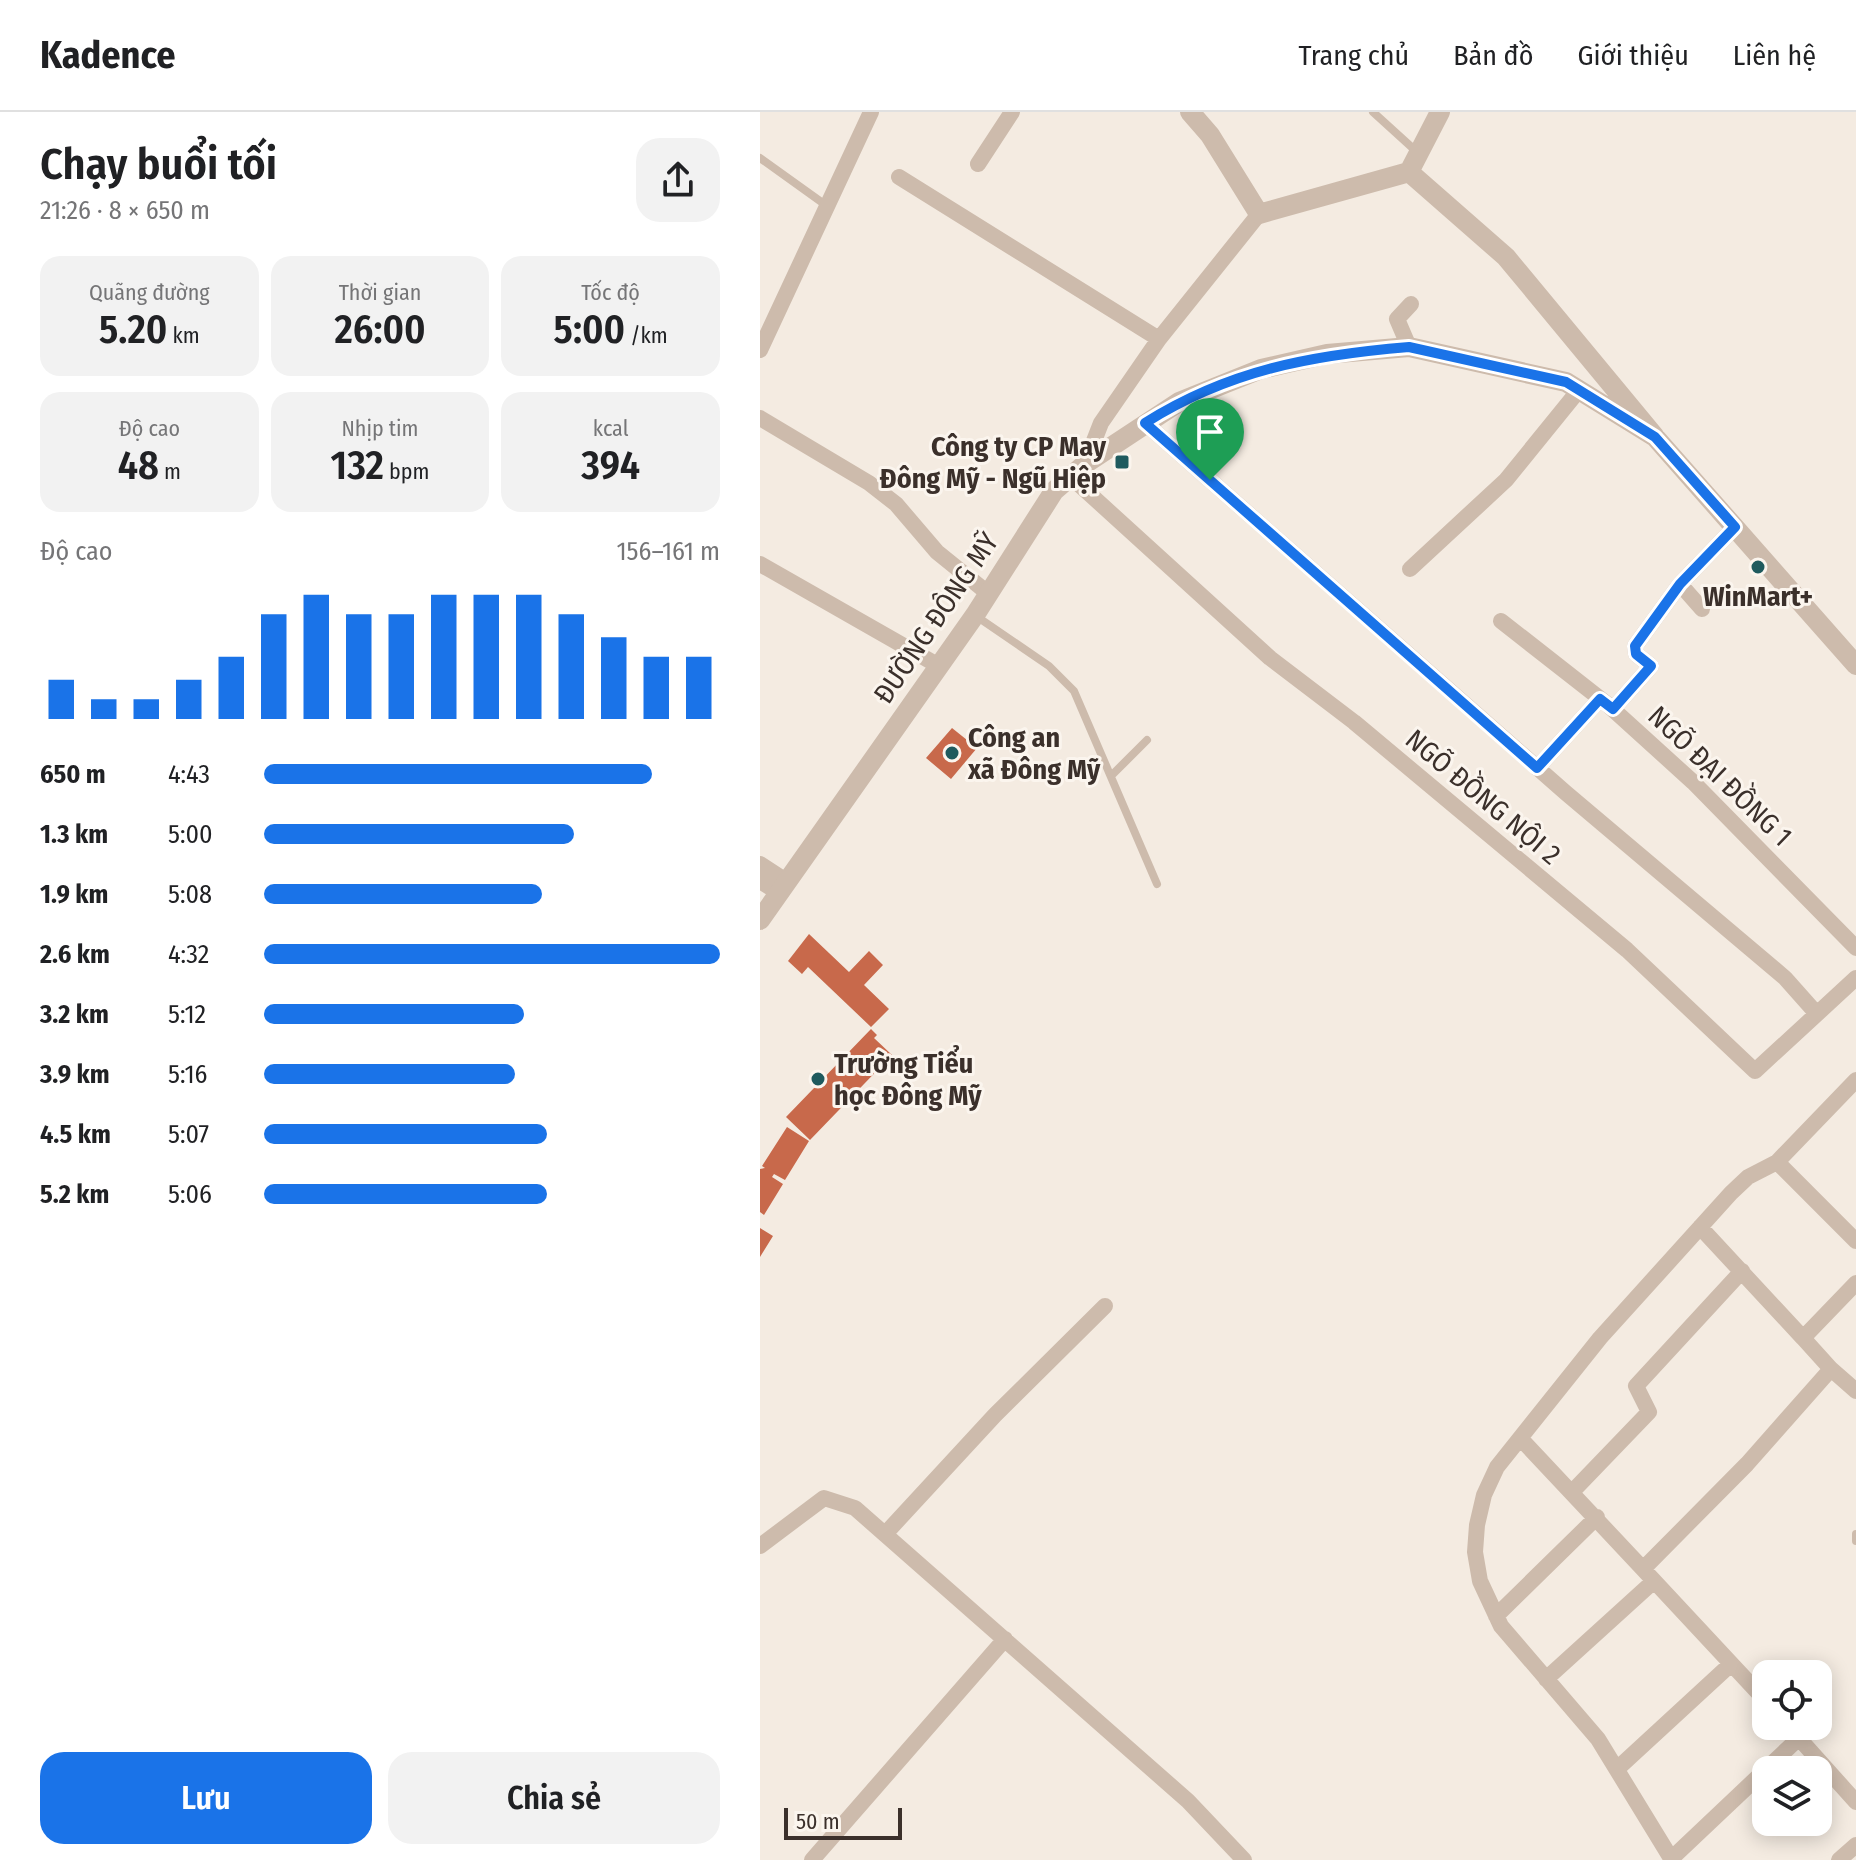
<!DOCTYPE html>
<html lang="vi">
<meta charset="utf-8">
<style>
:root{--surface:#fff;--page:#f2f2f2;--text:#202124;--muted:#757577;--line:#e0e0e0;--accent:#1a73e8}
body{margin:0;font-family:"Fira Sans Condensed",sans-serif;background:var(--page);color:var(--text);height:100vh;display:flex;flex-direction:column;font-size:30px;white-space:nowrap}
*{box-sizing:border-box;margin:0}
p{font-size:26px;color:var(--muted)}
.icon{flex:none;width:44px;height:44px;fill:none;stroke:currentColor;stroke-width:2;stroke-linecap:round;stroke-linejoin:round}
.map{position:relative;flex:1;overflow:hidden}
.panel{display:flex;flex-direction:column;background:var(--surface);width:760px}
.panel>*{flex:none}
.fabs{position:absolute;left:992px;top:1548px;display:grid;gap:16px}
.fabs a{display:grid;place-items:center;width:80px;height:80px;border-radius:16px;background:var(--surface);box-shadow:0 4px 20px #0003;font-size:40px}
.scale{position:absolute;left:24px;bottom:20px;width:118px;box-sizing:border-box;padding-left:8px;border:4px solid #3b302b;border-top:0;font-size:22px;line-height:28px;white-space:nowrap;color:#3b302b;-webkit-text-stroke:6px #fbf5ee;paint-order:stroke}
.pin{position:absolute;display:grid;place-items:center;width:68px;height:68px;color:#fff;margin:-82px -34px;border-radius:50% 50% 50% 0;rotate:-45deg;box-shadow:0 0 8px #0007}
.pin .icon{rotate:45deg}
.round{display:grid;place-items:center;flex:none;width:84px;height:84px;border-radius:24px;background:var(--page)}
.overview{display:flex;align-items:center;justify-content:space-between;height:136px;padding:0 40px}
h1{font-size:44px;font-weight:600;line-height:60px}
.metrics{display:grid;grid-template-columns:repeat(3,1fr);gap:12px;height:136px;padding:8px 40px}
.metrics div{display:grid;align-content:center;border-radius:20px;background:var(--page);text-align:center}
.metrics b{font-size:40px;font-weight:600}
.metrics small{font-size:22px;font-weight:400}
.metrics p{font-size:22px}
.chart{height:224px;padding:16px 40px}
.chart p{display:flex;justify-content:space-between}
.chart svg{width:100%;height:144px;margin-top:8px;stroke:var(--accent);stroke-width:6}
.primary-button{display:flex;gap:16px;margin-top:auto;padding:16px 40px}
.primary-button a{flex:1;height:92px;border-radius:24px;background:var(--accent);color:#fff;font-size:32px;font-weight:600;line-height:92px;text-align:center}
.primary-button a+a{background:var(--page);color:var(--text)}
ul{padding:0 40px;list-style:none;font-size:26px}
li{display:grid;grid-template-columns:128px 96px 1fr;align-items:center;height:60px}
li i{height:20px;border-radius:10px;background:var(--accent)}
header{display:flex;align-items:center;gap:48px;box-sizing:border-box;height:112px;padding:0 40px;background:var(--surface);border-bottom:2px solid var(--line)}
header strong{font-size:38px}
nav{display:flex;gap:44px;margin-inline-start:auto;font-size:28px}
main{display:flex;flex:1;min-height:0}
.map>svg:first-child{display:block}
.building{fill:#c8694b}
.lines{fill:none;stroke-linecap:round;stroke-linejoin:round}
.service{stroke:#cdbbac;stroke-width:8}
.minor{stroke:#cdbbac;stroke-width:16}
.tertiary{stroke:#cdbbac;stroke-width:20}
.route-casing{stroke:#fff;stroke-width:16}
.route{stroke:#1a73e8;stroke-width:10}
.poi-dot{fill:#1f5a5e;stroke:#fbf5ee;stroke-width:3}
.labels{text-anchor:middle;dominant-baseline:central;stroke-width:6;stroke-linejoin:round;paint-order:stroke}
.poi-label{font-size:28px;font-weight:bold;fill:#3b302b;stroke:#fbf5ee;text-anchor:start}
.street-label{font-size:28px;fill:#3b302b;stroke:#fbf5ee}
</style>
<header>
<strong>Kadence</strong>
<nav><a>Trang chủ</a><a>Bản đồ</a><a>Giới thiệu</a><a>Liên hệ</a></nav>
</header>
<main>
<section class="panel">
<div class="overview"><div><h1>Chạy buổi tối</h1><p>21:26 · 8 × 650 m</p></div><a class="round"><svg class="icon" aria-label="share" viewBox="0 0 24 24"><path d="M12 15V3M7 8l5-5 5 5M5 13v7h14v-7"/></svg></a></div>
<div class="metrics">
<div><p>Quãng đường</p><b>5.20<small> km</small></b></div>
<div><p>Thời gian</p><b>26:00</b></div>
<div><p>Tốc độ</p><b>5:00<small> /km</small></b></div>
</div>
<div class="metrics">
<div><p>Độ cao</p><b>48<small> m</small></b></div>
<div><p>Nhịp tim</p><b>132<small> bpm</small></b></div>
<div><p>kcal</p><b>394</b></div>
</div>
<div class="chart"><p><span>Độ cao</span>156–161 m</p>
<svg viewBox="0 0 160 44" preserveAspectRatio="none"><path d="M5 44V32M15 44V38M25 44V38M35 44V32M45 44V25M55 44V12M65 44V6M75 44V12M85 44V12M95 44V6M105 44V6M115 44V6M125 44V12M135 44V19M145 44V25M155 44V25"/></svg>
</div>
<ul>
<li><b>650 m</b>4:43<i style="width:85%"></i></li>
<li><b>1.3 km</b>5:00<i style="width:68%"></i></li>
<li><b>1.9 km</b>5:08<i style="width:61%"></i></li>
<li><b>2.6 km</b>4:32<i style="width:100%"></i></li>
<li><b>3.2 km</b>5:12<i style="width:57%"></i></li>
<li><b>3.9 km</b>5:16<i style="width:55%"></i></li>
<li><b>4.5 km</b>5:07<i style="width:62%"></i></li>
<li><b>5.2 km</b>5:06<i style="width:62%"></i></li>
</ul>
<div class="primary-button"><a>Lưu</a><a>Chia sẻ</a></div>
</section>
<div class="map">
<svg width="1096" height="1748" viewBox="0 0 1096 1748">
<rect width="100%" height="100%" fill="#f4ebe1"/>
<path class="building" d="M192,616L217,636L191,667L166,646Z
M49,822L89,860L109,839L123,853L104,873L129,897L111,915L48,855L42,862L28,849Z
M111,917L117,923L114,926L132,943L50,1028L26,1005Z
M27,1015L49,1029L25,1068L14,1062L12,1065L23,1072L4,1103L0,1100V1057L5,1056L2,1054Z
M0,1116L13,1124L0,1145Z"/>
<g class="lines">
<path class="service" d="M613,0L657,40
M0,46L67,94
M216,504L289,554L314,579L397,772
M353,662L387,628
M1096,1422V1429"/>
<path class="minor" d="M218,52L252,0
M139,65L399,227
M649,235L637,207L651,192
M0,238L111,0
M0,306L109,371L136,392L177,440L229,482
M385,311L806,681L1025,866L1057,902
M325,352L341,311L399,227L499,102
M311,365L510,546L594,610L867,838L995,959L1096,866
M0,452L179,554
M650,457L746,368L819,278
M942,497L920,472L975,415
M741,509L847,592L933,670L1096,836
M853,597L891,554L876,542L875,534L920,472
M777,656L840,587
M0,752L26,769
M0,769L19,781
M1017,1050L1096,1129
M940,1115L1043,1226
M1071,1257L1096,1279
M761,1327L883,1457L987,1352L1071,1257L1043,1226L1096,1171
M813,1379L889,1300L876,1274L982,1159
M126,1421L235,1303L345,1194
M0,1434L64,1386L95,1396L428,1689L484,1748
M883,1457L1006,1589
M736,1504L837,1405
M786,1567L894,1469
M1028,1614L1096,1690
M857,1657L971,1552
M911,1747L1039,1626
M52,1748L245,1527
M912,1748L838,1627L741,1514L720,1469L715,1440L717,1413L724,1383L737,1355L840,1226L971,1081L988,1065L1017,1050L1096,968
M1079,1748L1096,1733"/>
<path class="tertiary" d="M430,0L450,23L499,102L649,60L746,145L895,325L1096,553
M649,60L680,0
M0,808L215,503L294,379L325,352L419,290L501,257L567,242L649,235L806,270L895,325"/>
</g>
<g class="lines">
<g class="route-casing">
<path id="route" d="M649,235L806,270L895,325L975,415L920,472L875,534L876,542L891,554L853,597L840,587L777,656L385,311C469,258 552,243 649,235Z"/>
</g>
<use href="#route" class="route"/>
</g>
<g class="poi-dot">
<rect x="354" y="342" width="16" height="16" rx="4"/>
<circle cx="998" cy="455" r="8"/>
<circle cx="192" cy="641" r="8"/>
<circle cx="58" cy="967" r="8"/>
</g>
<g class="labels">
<g class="poi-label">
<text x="346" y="334" text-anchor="end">Công ty CP May<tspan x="346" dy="32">Đông Mỹ - Ngũ Hiệp</tspan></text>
<text x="998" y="484" text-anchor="middle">WinMart+</text>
<text x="208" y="625">Công an<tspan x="208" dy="32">xã Đông Mỹ</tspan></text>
<text x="74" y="951">Trường Tiểu<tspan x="74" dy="32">học Đông Mỹ</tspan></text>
</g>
<g class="street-label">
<text transform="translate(176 506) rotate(-56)">ĐƯỜNG ĐÔNG MỸ</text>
<text transform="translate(960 664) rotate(44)">NGÕ ĐẠI ĐỒNG 1</text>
<text transform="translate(723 685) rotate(40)">NGÕ ĐỒNG NỘI 2</text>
</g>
</g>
</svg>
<div class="fabs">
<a><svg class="icon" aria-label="locate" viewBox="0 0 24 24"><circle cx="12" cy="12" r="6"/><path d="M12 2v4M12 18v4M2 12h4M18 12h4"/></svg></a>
<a><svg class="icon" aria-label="layers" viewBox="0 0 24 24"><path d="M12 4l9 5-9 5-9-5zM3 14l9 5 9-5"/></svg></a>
</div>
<div class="scale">50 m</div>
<div class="pin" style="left:450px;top:368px;background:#1e9e55"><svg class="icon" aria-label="arrive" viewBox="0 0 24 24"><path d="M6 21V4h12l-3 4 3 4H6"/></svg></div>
</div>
</main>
